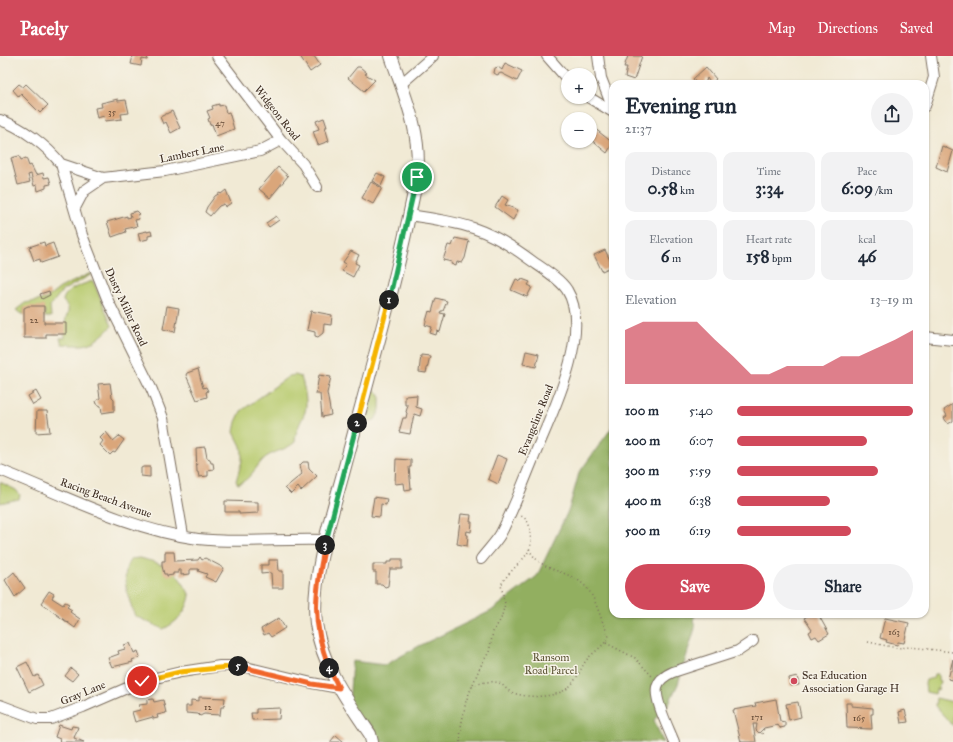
<!DOCTYPE html>
<meta charset="utf-8">
<style>
:root{--surface:#fff;--page:#f2f2f3;--text:#1f2937;--muted:#747a83;--accent:#d1495b}
body{margin:0;font-family:"IM FELL Great Primer",serif;background:var(--page);color:var(--text);height:100vh;display:flex;flex-direction:column;font-size:15px;white-space:nowrap}
*{box-sizing:border-box;margin:0}
p{font-size:13px;color:var(--muted)}
.icon{flex:none;width:22px;height:22px;fill:none;stroke:currentColor;stroke-width:2;stroke-linecap:round;stroke-linejoin:round}
.map{position:relative;flex:1;overflow:hidden}
.sheet{position:absolute;left:609px;top:24px;width:320px;height:538px;display:flex;flex-direction:column;background:var(--surface);border-radius:12px;box-shadow:0 1px 3px #0004}
.sheet>*{flex:none}
.buttons{position:absolute;left:561px;top:12px;display:grid;gap:8px}
.buttons a{display:grid;place-items:center;width:36px;height:36px;border-radius:50%;background:var(--surface);box-shadow:0 1px 3px #0004;font-size:20px}
.pin{position:absolute;display:grid;place-items:center;width:34px;height:34px;color:#fff;margin:-17px;border:2px solid #fff;border-radius:50%;box-shadow:0 1px 4px #0007}
.km{position:absolute;width:20px;height:20px;margin:-10px;border-radius:50%;background:#222;color:#fff;font-size:11px;line-height:20px;text-align:center}
.round{display:grid;place-items:center;flex:none;width:42px;height:42px;border-radius:21px;background:var(--page)}
.head{display:flex;align-items:center;justify-content:space-between;height:68px;padding:0 16px}
h1{font-size:22px;font-weight:800;line-height:30px}
.figures{display:grid;grid-template-columns:repeat(3,1fr);gap:6px;height:68px;padding:4px 16px}
.figures div{display:grid;align-content:center;border-radius:10px;background:var(--page);text-align:center}
.figures b{font-size:17px;font-weight:800}
.figures small{font-size:11px;font-weight:400}
.figures p{font-size:11px}
.chart{height:112px;padding:8px 16px}
.chart p{display:flex;justify-content:space-between}
.chart svg{width:100%;height:72px;margin-top:4px;fill:var(--accent);opacity:.7}
.primary-button{display:flex;gap:8px;margin-top:auto;padding:8px 16px}
.primary-button a{flex:1;height:46px;border-radius:24px;background:var(--accent);color:#fff;font-size:16px;font-weight:800;line-height:46px;text-align:center}
.primary-button a+a{background:var(--page);color:var(--text)}
ul{padding:0 16px;list-style:none;font-size:13px}
li{display:grid;grid-template-columns:64px 48px 1fr;align-items:center;height:30px}
li i{height:10px;border-radius:5px;background:var(--accent)}
header{display:flex;align-items:center;gap:24px;box-sizing:border-box;height:56px;padding:0 20px;background:var(--accent);color:#fff}
header strong{font-size:19px}
nav{display:flex;gap:22px;margin-inline-start:auto;font-size:14px}
.map>svg:first-child{display:block}
.green{fill:#b8cb6e;stroke:#7a7a46}
.forest{fill:#92af61;stroke:#666c40}
.building{fill:#daa67a}
.lines{fill:none;stroke-linecap:round;stroke-linejoin:round}
.minor-casing{stroke:#7b6d5e;stroke-width:12}
.major-casing{stroke:#7b6d5e;stroke-width:14}
.path{stroke:#7b6d5e;stroke-width:1.5;stroke-dasharray:1 3;stroke-linecap:butt}
.minor{stroke:#fff;stroke-width:10}
.major{stroke:#fff;stroke-width:12}
.split-1-casing{stroke:#fff;stroke-width:8}
.split-2-casing{stroke:#fff;stroke-width:8}
.split-3-casing{stroke:#fff;stroke-width:8}
.split-4-casing{stroke:#fff;stroke-width:8}
.split-5-casing{stroke:#fff;stroke-width:8}
.split-6-casing{stroke:#fff;stroke-width:8}
.split-1{stroke:#22a559;stroke-width:5}
.split-2{stroke:#f5b400;stroke-width:5}
.split-3{stroke:#22a559;stroke-width:5}
.split-4{stroke:#f0652b;stroke-width:5}
.split-5{stroke:#f0652b;stroke-width:5}
.split-6{stroke:#f5b400;stroke-width:5}
.poi-dot{fill:#d1495b;stroke:#f7f3e8;stroke-width:1.5}
.labels{text-anchor:middle;dominant-baseline:central;stroke-width:3;stroke-linejoin:round;paint-order:stroke}
.number-label{font-size:9px;fill:#634935}
.street-label{font-size:11px;fill:#3b2a1e;stroke:#f7f3e8}
.park-label{font-size:11px;fill:#5a5232;stroke:#f7f3e8}
.poi-label{font-size:11px;fill:#3b2a1e;stroke:#f7f3e8;text-anchor:start}
</style>
<header>
<strong>Pacely</strong>
<nav><a>Map</a><a>Directions</a><a>Saved</a></nav>
</header>
<div class="map">
<svg width="953" height="686" viewBox="0 0 953 686">
<rect width="100%" height="100%" fill="#f7f3e8"/>
<filter id="ink" filterUnits="userSpaceOnUse"><feTurbulence type="fractalNoise" baseFrequency=".025" numOctaves="2"/><feDisplacementMap in="SourceGraphic" scale="8" xChannelSelector="R" yChannelSelector="G"/><feConvolveMatrix kernelMatrix="1 2 1 2 8 2 1 2 1" color-interpolation-filters="sRGB"/></filter>
<filter id="wash" filterUnits="userSpaceOnUse"><feTurbulence type="fractalNoise" baseFrequency=".012" numOctaves="4" result="noise"/><feDisplacementMap in="SourceGraphic" scale="16" xChannelSelector="R" yChannelSelector="G"/><feGaussianBlur stdDeviation="0.9" result="paint"/><feColorMatrix in="noise" values="0 0 0 0 0 0 0 0 0 0 0 0 0 0 0 0 0 1.4 0 .05"/><feComposite in="paint" operator="in"/></filter>
<g filter="url(#wash)">
<rect width="100%" height="100%" fill="#f1ead5"/>
<path class="green" d="M89,218H92L62,235L50,250L51,261H45V255L24,252V259L16,254L25,247L46,243L60,232Z
M93,225L112,270C92,289 90,291 62,288L60,282H65C65,277 64,268 66,262C69,254 70,252 63,245C64,234 83,228 93,225Z
M295,319L301,321C304,330 308,346 305,356C301,366 295,375 295,386C286,394 275,395 266,401C256,409 251,424 238,428L236,425L242,405V396L241,390L234,376L236,366L241,355L289,320Z
M371,331L380,339V354L375,364L364,366Z
M0,426L16,434L20,439L19,443L0,447Z
M139,502C166,508 178,514 190,540C187,555 177,567 163,573L135,560C129,544 119,518 131,503Z
M934,618H938V624L940,625L938,634L936,633L935,638L926,636L925,628L926,624L933,622Z
M936,642L953,646V670L935,650Z"/>
<path class="forest" d="M613,370V558H694L695,572L678,628L669,647L654,664L663,686H380L349,650L352,605L385,609L419,590L491,555L537,520L569,453L579,417Z"/>
<g id="blocks">
<path class="building" d="M133,0H148L147,4L142,3L141,10L131,8Z
M300,0H314L320,9L310,16Z
M628,0H642L634,24L625,21L627,11H624Z
M505,7L522,15L517,25L501,17L497,19L494,17L495,12L498,11L502,14Z
M357,11H360L367,17L365,18L375,24L364,35L348,22Z
M706,11L716,23L711,28L707,22L705,28H697L693,23Z
M19,28L23,31L26,28L48,49L40,57L21,38L19,41L13,34Z
M118,43V45L126,44L129,57L121,58L122,63L105,65L104,60L97,62L95,52L102,51L101,47Z
M219,48V50L224,49L226,57L229,56L234,73L216,80L212,68L210,69L208,63L210,62L207,55L213,53L212,50Z
M172,55L180,72L171,77L166,66L163,68L160,61Z
M324,62L327,71H325L329,85L318,89L313,75L319,73L316,65Z
M594,72L613,87L607,97L590,83V78Z
M942,90L953,95L947,116L936,111Z
M19,100L21,104L26,102L29,110L31,109L36,119L43,117L44,122L49,121L51,128L46,129V132L38,135L37,129L34,130L31,118L28,119L30,126L18,129L11,102Z
M278,111L288,120L270,142L259,133Z
M377,117L385,121L381,130L372,125Z
M371,126L382,132L373,148L362,142Z
M226,134L231,147L225,151L224,148L219,150L210,160L205,156L207,151L215,140L220,137L221,138Z
M502,140L508,144L505,149L518,154L513,164L495,151Z
M137,155L140,158L138,159L139,163L135,164L137,170L125,173L126,176L112,181L107,166L127,160V162L131,161L130,157Z
M276,160L279,164L269,171L266,167Z
M147,175V176L151,175L152,179L148,180V183L140,185L138,177Z
M455,182L469,185L465,202L462,207L457,206L456,210L451,208L452,206L443,204L448,189L452,190Z
M44,186L45,190L53,187L58,201L41,207L40,203L34,205L29,191Z
M605,194L613,210L602,215L594,199Z
M351,195L359,199L355,207L359,209L353,221L342,215L346,208L343,206Z
M516,223L521,225L522,223L530,226L528,229L532,231L527,241L511,234Z
M49,235L50,239L42,243L40,238Z
M436,242L447,245L443,255H441L440,257L445,258L440,276L437,275L436,279L430,277L432,271L425,269L429,255L432,256Z
M28,250H44V267H66V278H46V282H24V252Z
M167,250L179,252L175,276L163,273Z
M311,255L332,259L331,269L324,268L323,277L318,281L315,280V276L307,274Z
M526,295L539,298L536,311L523,308Z
M421,299L430,300L426,317L419,316Z
M198,313L203,332L206,331L208,335L206,336L207,341L197,344L186,319L187,317Z
M319,319L331,321L327,337L331,359L322,361L320,338H316Z
M110,327L112,341L114,343V355L102,357L101,350L97,348L96,345L100,342L98,328Z
M36,335L41,344L33,349L28,340Z
M417,339L416,351L422,353L420,360L414,358L410,378L399,376L403,362H406L407,357L406,356L408,349H405V340Z
M953,348V365L948,368L944,362L947,360L944,354Z
M37,355H47L50,376L36,377Z
M106,376L113,385L119,380L124,384L115,397L113,396L110,399L100,389L103,385L100,382Z
M205,391L207,402L210,403L211,407H213L214,413L208,414V420L199,421L198,416H197L196,392Z
M497,399L507,403L498,428L488,423Z
M396,403L411,404V411H409L411,433L405,434L404,427L395,428Z
M303,406H308L309,412L317,420L301,435L298,431L291,438L285,432L302,418L300,409Z
M143,411H150V421L141,420V412Z
M374,441L387,443L386,449L381,448L380,461L371,460Z
M225,445L258,446V457L239,458V456H225Z
M461,458L471,459L470,466H472L471,476L467,475L466,479H468L467,490L457,488Z
M165,496H174L175,505L198,504L200,501L202,504L205,502L224,512L216,526L205,521L207,518L198,515L199,513H190V518L181,519V514H178V517H173V519L167,520V518H164L162,510V505H165Z
M392,503H402V513H390L388,530L385,531L382,528H376V516H373V508H387V506H392Z
M269,504H278L279,515H283V532H272L271,517L261,518V509H269Z
M14,516L25,532L15,541L5,524Z
M49,535L54,538L52,542L63,549L65,546L69,548L67,551L72,554L70,556L80,563L75,572L41,547Z
M811,558H818L829,578L819,584L816,580L812,582L809,576L812,574L804,562Z
M279,562L285,572L271,581L268,577L264,579L261,573Z
M885,562L909,567L904,587L898,586L897,589L886,586L887,584L880,582Z
M130,587L134,597L138,595L140,601L132,604L133,606L112,611L108,602L119,598L118,595L125,593L124,589Z
M953,603V624L948,623Z
M27,606L34,621L38,619L43,629L29,636L17,611Z
M71,612L78,618L72,625L65,620Z
M797,620L799,629L790,630L789,622Z
M199,641L225,642L224,651H221L220,659L204,658L200,660L198,658L186,657V650H191V644L199,645Z
M153,643L154,646L163,644L166,657L157,659L158,662L153,663V661L135,666L132,656L140,654L139,649L147,648V644Z
M776,643L780,665L785,666V671L780,672L778,669L764,672L759,677L756,674L757,668H753L756,686H741L733,654L756,650L755,647Z
M798,646L801,661L789,664L786,648Z
M846,647H852V650L873,652V658H871L872,673L847,672Z
M280,652L279,663L252,664L251,657H256V653Z
M905,654L908,666L901,667L899,656Z
M59,669L71,673L72,670L78,671L74,682L84,686H59L60,683L55,681Z
M336,679L344,686H330Z"/>
</g>
</g>
<g filter="url(#ink)">
<use href="#blocks" fill-opacity="0" stroke="#7b6d5e" stroke-width="1"/>
<g class="lines">
<g class="minor-casing">
<path id="minor" d="M217,0L281,84L303,108L317,131
M547,0L568,24
M598,0L601,22L613,53
M401,28L433,0
M588,41L613,56
M925,50L934,21L931,0
M0,64C22,71 47,90 61,108L82,179L108,245L152,334L163,362L183,479
M61,108L103,122L165,115L260,95L281,84
M75,152L84,135L103,122
M409,159C463,167 487,171 532,205C543,213 559,222 567,234C591,273 557,347 541,384C527,416 516,449 500,479C495,487 487,495 481,503
M925,281L953,284
M0,414C63,439 131,474 198,483C240,488 284,482 326,484
M0,649L37,663H51L83,651L143,625L181,616L220,610H241L312,627L339,632
M674,686C669,673 654,644 657,631C659,623 666,619 673,616L738,595L753,585"/>
</g>
<g class="major-casing">
<path id="major" d="M372,686L370,678C347,644 322,610 316,568C310,520 335,450 347,403C372,309 399,216 417,121C422,77 405,41 391,0"/>
</g>
<path class="path" d="M868,586L897,592L911,591L953,596
M606,587L635,602L652,620
M472,630C480,627 490,624 499,627C503,628 506,634 511,636C524,642 550,642 563,635C574,630 579,616 585,606C592,596 605,591 609,579C600,565 597,542 585,530C567,512 542,518 529,493
M777,669L783,674
M762,678L764,672
M460,686L461,671L466,645L480,611L489,596L493,576L501,563L505,548L501,529C508,515 525,505 530,492C532,487 530,481 530,476C530,468 527,462 519,459"/>
<use href="#minor" class="minor"/>
<use href="#major" class="major"/>
</g>
</g>
<g class="lines" filter="url(#ink)">
<g class="split-1-casing">
<path id="split-1" d="M389,244L417,121"/>
</g>
<g class="split-2-casing">
<path id="split-2" d="M357,367L389,244"/>
</g>
<g class="split-3-casing">
<path id="split-3" d="M325,489L357,367"/>
</g>
<g class="split-4-casing">
<path id="split-4" d="M325,489C315,537 311,565 329,612"/>
</g>
<g class="split-5-casing">
<path id="split-5" d="M238,610L312,628L339,632L329,612"/>
</g>
<g class="split-6-casing">
<path id="split-6" d="M142,625L180,616L238,610"/>
</g>
<use href="#split-1" class="split-1"/>
<use href="#split-2" class="split-2"/>
<use href="#split-3" class="split-3"/>
<use href="#split-4" class="split-4"/>
<use href="#split-5" class="split-5"/>
<use href="#split-6" class="split-6"/>
</g>
<circle class="poi-dot" cx="794" cy="625" r="4"/>
<g class="labels">
<g class="number-label">
<text x="112" y="55">35</text>
<text x="220" y="66">47</text>
<text x="34" y="263">22</text>
<text x="894" y="575">163</text>
<text x="208" y="650">12</text>
<text x="757" y="660">171</text>
<text x="859" y="661">165</text>
</g>
<g class="street-label">
<text transform="translate(277 57) rotate(52)">Widgeon Road</text>
<text transform="translate(192 97) rotate(-11)">Lambert Lane</text>
<text transform="translate(126 251) rotate(65)">Dusty Miller Road</text>
<text transform="translate(536 364) rotate(-68)">Evangeline Road</text>
<text transform="translate(106 442) rotate(20)">Racing Beach Avenue</text>
<text transform="translate(83 637) rotate(-22)">Gray Lane</text>
</g>
<g class="park-label">
<text x="551" y="601">Ransom<tspan x="551" dy="13">Road Parcel</tspan></text>
</g>
<g class="poi-label">
<text x="802" y="619">Sea Education<tspan x="802" dy="13">Association Garage H</tspan></text>
</g>
</g>
</svg>
<div class="buttons">
<a>+</a>
<a>−</a>
</div>
<div class="pin" style="left:417px;top:121px;background:#1e9e55"><svg class="icon" aria-label="arrive" viewBox="0 0 24 24"><path d="M6 21V4h12l-3 4 3 4H6"/></svg></div>
<div class="pin" style="left:142px;top:625px;background:#d93025"><svg class="icon" aria-label="check" viewBox="0 0 24 24"><path d="M5 12l5 5 9-10"/></svg></div>
<b class="km" style="left:389px;top:244px">1</b>
<b class="km" style="left:357px;top:367px">2</b>
<b class="km" style="left:325px;top:489px">3</b>
<b class="km" style="left:329px;top:612px">4</b>
<b class="km" style="left:238px;top:610px">5</b>
<section class="sheet">
<div class="head"><div><h1>Evening run</h1><p>21:37</p></div><a class="round"><svg class="icon" aria-label="share" viewBox="0 0 24 24"><path d="M12 15V3M7 8l5-5 5 5M5 13v7h14v-7"/></svg></a></div>
<div class="figures">
<div><p>Distance</p><b>0.58<small> km</small></b></div>
<div><p>Time</p><b>3:34</b></div>
<div><p>Pace</p><b>6:09<small> /km</small></b></div>
</div>
<div class="figures">
<div><p>Elevation</p><b>6<small> m</small></b></div>
<div><p>Heart rate</p><b>158<small> bpm</small></b></div>
<div><p>kcal</p><b>46</b></div>
</div>
<div class="chart"><p><span>Elevation</span>13–19 m</p>
<svg viewBox="0 0 160 44" preserveAspectRatio="none"><path d="M0 44V11L10 6L20 6L30 6L40 6L50 17L60 27L70 38L80 38L90 33L100 33L110 33L120 27L130 27L140 22L150 17L160 11V44z"/></svg>
</div>
<ul>
<li><b>100 m</b>5:40<i style="width:100%"></i></li>
<li><b>200 m</b>6:07<i style="width:74%"></i></li>
<li><b>300 m</b>5:59<i style="width:80%"></i></li>
<li><b>400 m</b>6:38<i style="width:53%"></i></li>
<li><b>500 m</b>6:19<i style="width:65%"></i></li>
</ul>
<div class="primary-button"><a>Save</a><a>Share</a></div>
</section>
</div>
